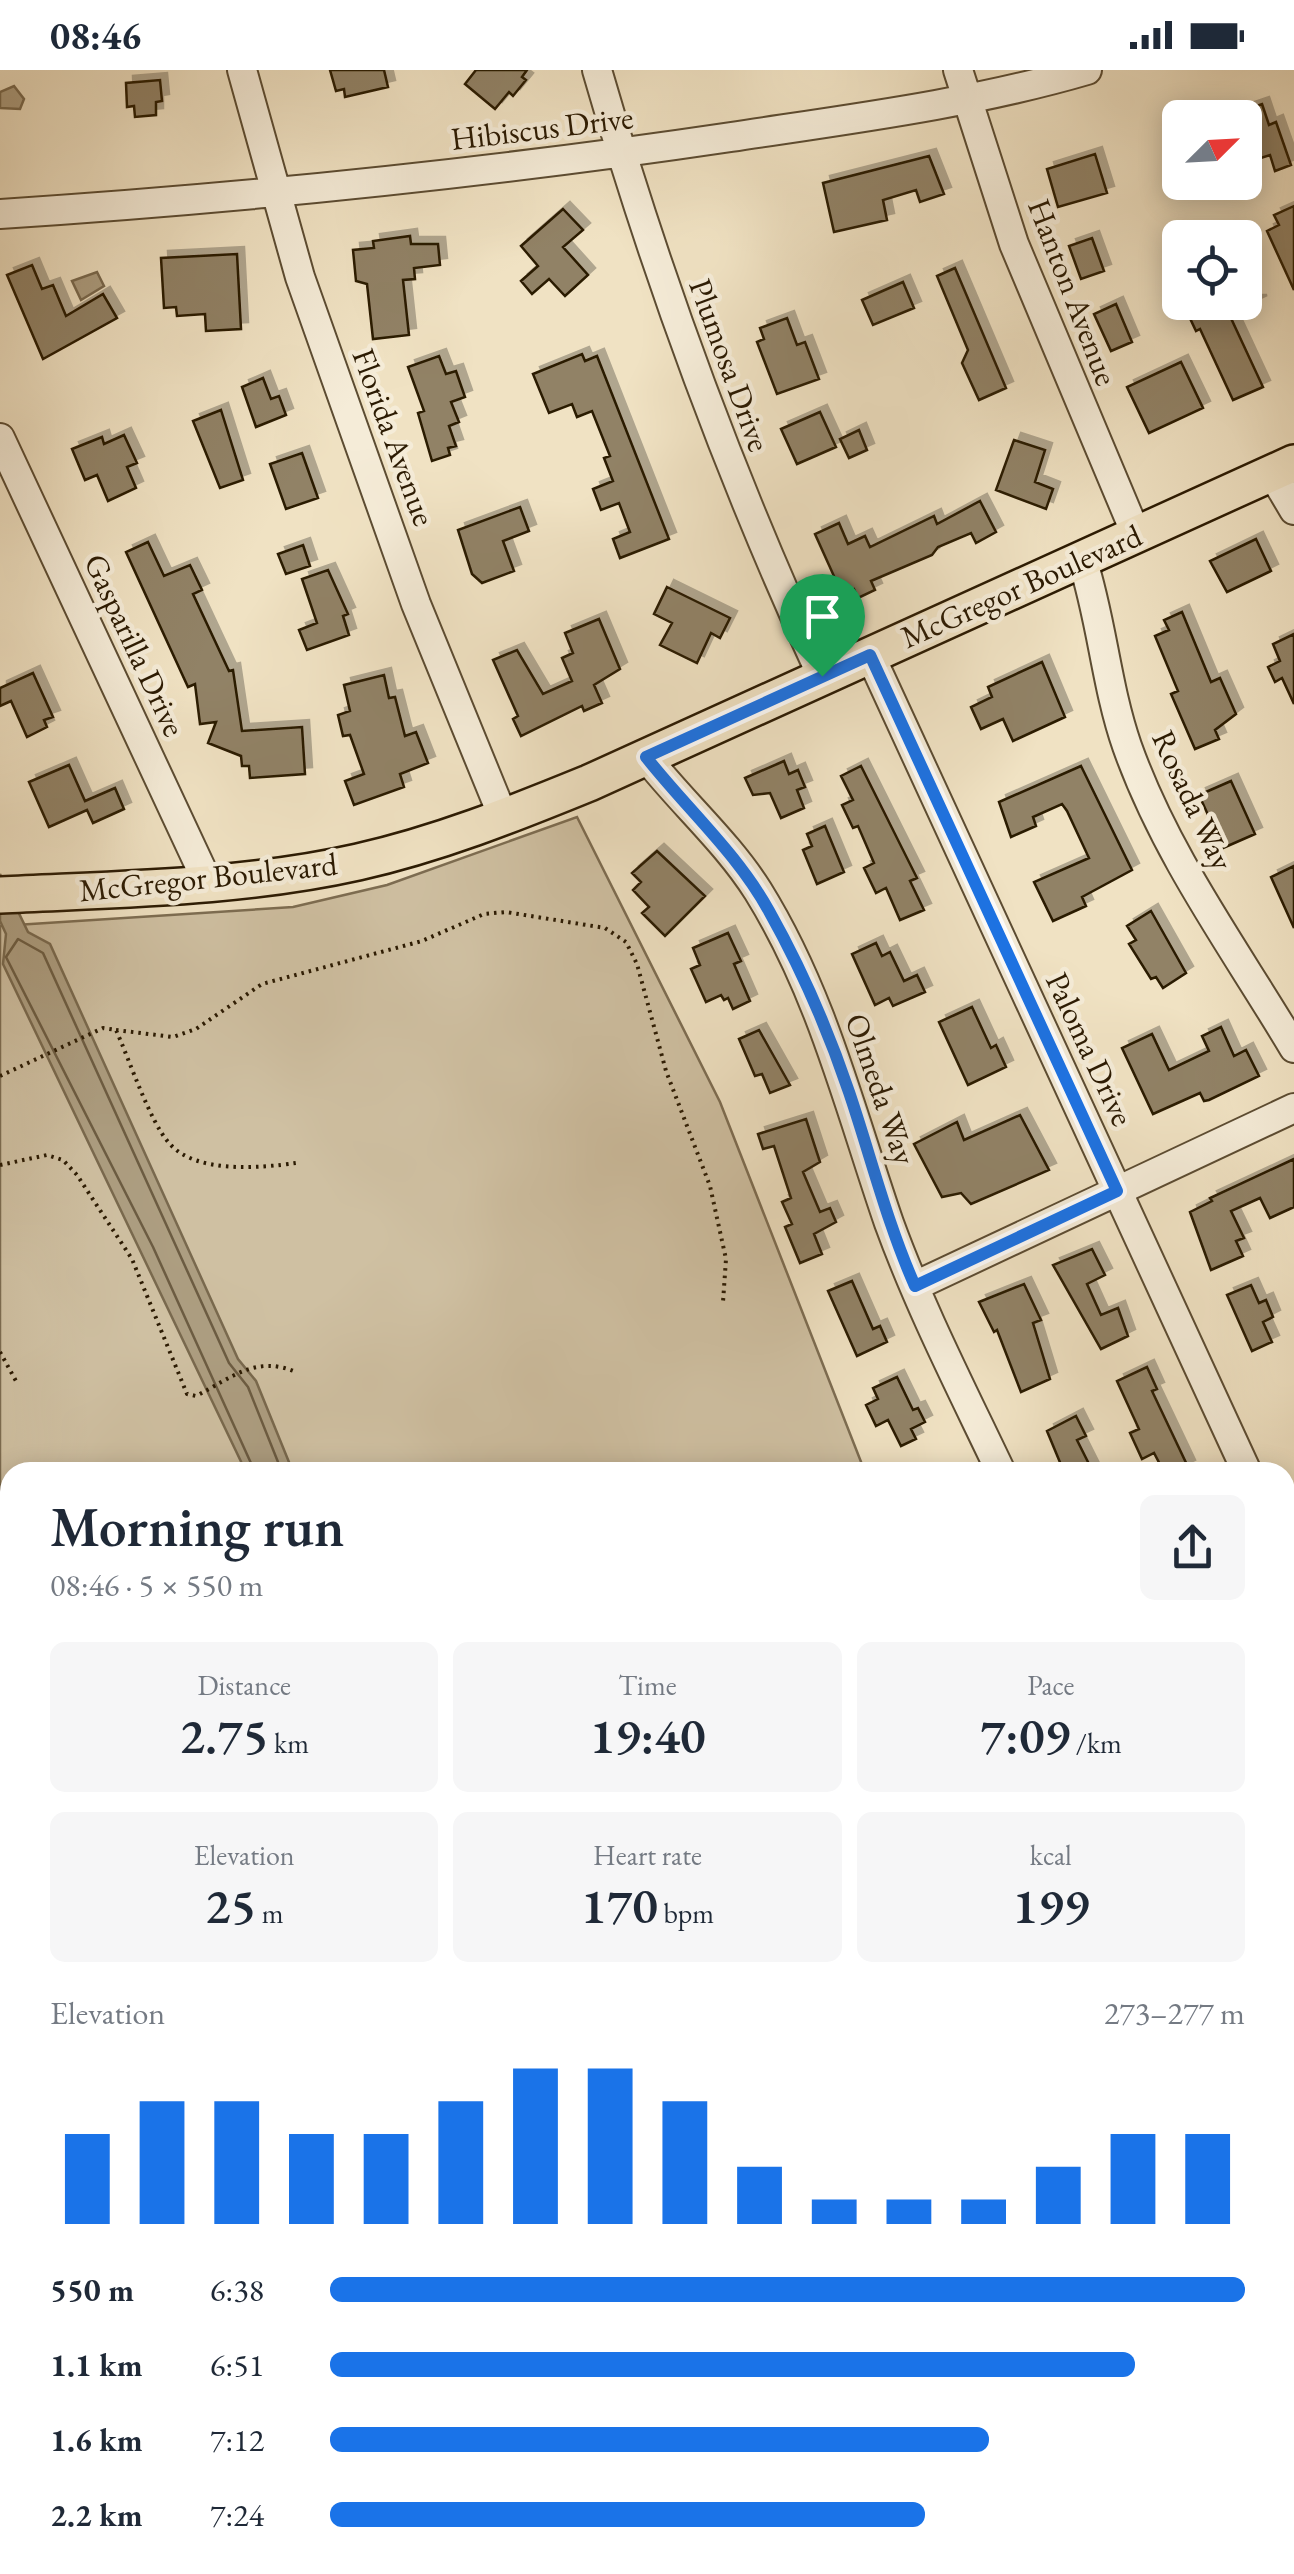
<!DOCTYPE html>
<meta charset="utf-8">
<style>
:root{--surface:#fff;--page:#f6f6f7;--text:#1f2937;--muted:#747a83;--accent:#1a73e8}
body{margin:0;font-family:"EB Garamond",serif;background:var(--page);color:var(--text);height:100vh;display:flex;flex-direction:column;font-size:38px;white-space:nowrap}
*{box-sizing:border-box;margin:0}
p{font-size:32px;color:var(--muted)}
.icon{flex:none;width:55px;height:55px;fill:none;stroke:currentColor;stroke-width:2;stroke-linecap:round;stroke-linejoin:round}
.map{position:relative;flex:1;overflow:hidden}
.drawer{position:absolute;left:0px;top:1392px;width:1295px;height:1112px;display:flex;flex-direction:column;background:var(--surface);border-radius:30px 30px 0 0;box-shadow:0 5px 25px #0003}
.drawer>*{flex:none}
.needle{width:65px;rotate:66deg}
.controls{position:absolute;left:1162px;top:30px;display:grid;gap:20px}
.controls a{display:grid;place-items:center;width:100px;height:100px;border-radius:15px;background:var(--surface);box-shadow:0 5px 25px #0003;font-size:50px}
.pin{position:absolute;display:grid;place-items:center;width:85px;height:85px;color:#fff;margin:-102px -42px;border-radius:50% 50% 50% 0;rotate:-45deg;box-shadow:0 0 10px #0007}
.pin .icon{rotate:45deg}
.round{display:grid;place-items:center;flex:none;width:105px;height:105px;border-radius:15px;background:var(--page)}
.overview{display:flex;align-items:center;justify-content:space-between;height:170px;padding:0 50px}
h1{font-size:55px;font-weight:600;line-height:75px}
.stats{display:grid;grid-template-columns:repeat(3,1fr);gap:15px;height:170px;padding:10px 50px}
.stats div{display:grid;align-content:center;border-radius:15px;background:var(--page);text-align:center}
.stats b{font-size:50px;font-weight:600}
.stats small{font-size:28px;font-weight:400}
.stats p{font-size:28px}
.chart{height:280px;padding:20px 50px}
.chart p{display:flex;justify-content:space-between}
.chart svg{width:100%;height:180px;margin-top:10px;stroke:var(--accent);stroke-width:6}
ul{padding:0 50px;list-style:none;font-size:32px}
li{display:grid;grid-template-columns:160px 120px 1fr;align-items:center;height:75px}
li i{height:25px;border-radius:12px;background:var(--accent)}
.status{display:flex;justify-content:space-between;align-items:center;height:70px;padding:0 50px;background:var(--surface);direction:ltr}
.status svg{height:28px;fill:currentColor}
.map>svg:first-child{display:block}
.green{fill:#cfc0a2;stroke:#7d6d52;stroke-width:2.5}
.water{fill:#ad9e81;stroke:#79694e;stroke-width:2.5}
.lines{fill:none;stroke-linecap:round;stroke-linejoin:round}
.shore{stroke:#6c5c42;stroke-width:2.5}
.canal{stroke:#ad9e81;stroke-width:20}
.building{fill:#918266;stroke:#2b1a02;stroke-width:2.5;filter:url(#shadow)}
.minor-casing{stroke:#5c4c32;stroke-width:32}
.major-casing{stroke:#2b1a02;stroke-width:40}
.path{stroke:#2b1a02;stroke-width:4;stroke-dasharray:2.5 5;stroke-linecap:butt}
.minor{stroke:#f5ecd8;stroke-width:28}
.major{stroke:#f0e2c3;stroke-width:35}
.route-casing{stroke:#fff;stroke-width:20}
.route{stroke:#1a73e8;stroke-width:12}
.labels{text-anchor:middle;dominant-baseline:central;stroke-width:9;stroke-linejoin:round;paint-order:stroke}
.street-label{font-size:32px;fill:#2b1a02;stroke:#f5ecd8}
</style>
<div class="status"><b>08:46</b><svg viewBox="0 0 49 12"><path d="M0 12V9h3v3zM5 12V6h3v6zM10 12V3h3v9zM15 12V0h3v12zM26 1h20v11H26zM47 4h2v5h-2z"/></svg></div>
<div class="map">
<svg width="1294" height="2504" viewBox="0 0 1294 2504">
<defs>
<filter id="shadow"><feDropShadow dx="7" dy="-7" stdDeviation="0" flood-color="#0004"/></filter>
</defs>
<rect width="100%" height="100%" fill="#f0e2c3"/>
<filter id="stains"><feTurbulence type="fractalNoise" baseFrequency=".002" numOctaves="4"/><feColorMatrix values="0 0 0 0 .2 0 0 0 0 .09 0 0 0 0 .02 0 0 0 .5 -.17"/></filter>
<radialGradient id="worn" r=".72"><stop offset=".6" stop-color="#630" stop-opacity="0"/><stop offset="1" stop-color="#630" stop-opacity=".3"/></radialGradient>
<path class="green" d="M577,747L720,1032L865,1402H10V2246L0,2225V856L293,837L387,815Z
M1294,1749V2504H131L127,2495H1285V1753Z"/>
<path class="water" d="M14,16L24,29L20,39L0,38V22Z
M97,202L104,216L81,230L72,211Z
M0,804L28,862L50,874L238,1289L256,1311L293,1402H246L3,894L6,864L0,851Z"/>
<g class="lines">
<path class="shore" d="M255,1402L153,1177L6,887L18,869L43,883L229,1293L248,1317L282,1402"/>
<path class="canal" d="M776,2495L780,2504"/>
</g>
<path class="building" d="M330,0H384L388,17L345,27L344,19L336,21Z
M476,0H527L522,7L526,10L513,26L509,22L495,39L465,14Z
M160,10L162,31L156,32V45L135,47L134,36L127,37L126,13Z
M1262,34L1269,55L1276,52L1291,95L1275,101L1270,85L1245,93V40Z
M1095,84L1107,123L1058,137L1047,99Z
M929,86L944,124L920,132L916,120L883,130L887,150L834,162L823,113Z
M1294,136V220L1267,161L1279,155L1274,145Z
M563,139L583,160L563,177L588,205L565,226L549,209L532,224L521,211L538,196L521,176Z
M410,166L411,174H438L440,195L414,198L415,209L403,210L409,265L373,269L367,214L356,211L353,180L374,178L373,171Z
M1092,168L1104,201L1081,209L1069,176Z
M237,184L241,259L206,261L205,244L177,246L176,237L164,238L161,188Z
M32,195L42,219L53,215L66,246L103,224L117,248L43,289L7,205Z
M955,198L1006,318L979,330L962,293L968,280L937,206Z
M903,212L914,238L873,255L862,230Z
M1194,232H1260L1230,246L1263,317L1233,330L1200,259L1196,261L1188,244L1197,240Z
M1116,234L1132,272L1111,281L1094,244Z
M787,248L797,275L805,272L819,309L777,324L757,272L764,269L760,258Z
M582,284L585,291L597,286L669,469L620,488L613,469L630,462L619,433L601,440L593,419L613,411L604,388L610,386L592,341L577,347L572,334L549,343L533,304Z
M439,286L446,304L456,301L465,327L451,332L459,352L449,356L456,376L448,378L450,385L432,391L418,343L424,341L408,297Z
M1181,292L1203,338L1149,363L1127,317Z
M263,308L271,329L279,326L286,345L256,357L242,317Z
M221,340L243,410L220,418L193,351Z
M820,342L836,377L797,394L781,359Z
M859,360L867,380L849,388L840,369Z
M124,365L137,393L127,397L136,418L108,431L97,405L85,410L72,379L102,367L104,374Z
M1014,370L1045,380L1035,412L1053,419L1046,439L996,420Z
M302,383L318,428L286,439L270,394Z
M980,431L996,462L976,473L971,463L938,477L932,485L871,511L875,520L858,528L854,519L842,524L815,464L839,453L848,474L865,466L870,477L934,446L937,454Z
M520,437L529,461L503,471L514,501L482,513L472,504L458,460Z
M1256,469L1271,501L1227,522L1210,491Z
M148,472L164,506L190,495L202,520L193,524L229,601L233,600L242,661L302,657L305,704L250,708L249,696H242L241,686L208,673L216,652L200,654L195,614L188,617L126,482Z
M303,475L310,496L286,504L278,484Z
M328,500L348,544L343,546L349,565L307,580L299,560L317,553L302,509Z
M667,517L730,548L720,568L711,563L697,593L660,575L672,553L654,544Z
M1182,542L1211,612L1220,608L1236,644L1215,660L1219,669L1195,679L1171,624L1178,621L1155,566L1169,560L1164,550Z
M599,549L620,599L594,615L602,633L584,641L582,636L521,666L513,649L518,646L493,590L517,580L543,624L572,611L562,588L573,583L565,563Z
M1294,564V634L1282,608L1275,612L1268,597L1280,591L1273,574Z
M1042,592L1065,647L1013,671L1003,649L981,659L971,637L992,627L988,617Z
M33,603L53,647L44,650L47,657L27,667L11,631L0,636V618Z
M384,605L389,628L395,627L405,666L416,662L428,693L400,704L404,717L354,735L345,711L364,704L350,665L343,666L338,645L350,641L344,615Z
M784,691L789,704L798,700L805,717L797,720L804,738L781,748L770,723L753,725L745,708Z
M69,695L85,731L115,718L124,739L93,753L87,740L49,757L29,712Z
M861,696L917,808L910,811L924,840L900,850L886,818L876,823L864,798L874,793L858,756L853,758L842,735L853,730L841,706Z
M1081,696L1132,800L1082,827L1086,836L1053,851L1034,812L1089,788L1067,741L1062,734L1033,747L1036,756L1011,767L999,732Z
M1231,711L1255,764L1223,778L1199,725Z
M825,756L844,802L817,814L803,780L812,776L807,764Z
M657,781L705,826L665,866L642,843L649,837L633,820L641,812L632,803Z
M1294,796V858L1271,807Z
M1151,841L1186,903L1163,918L1156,907L1151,909L1129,874L1136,870L1127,856Z
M728,863L741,891L734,894L750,931L733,939L728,928L724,930L721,925L706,932L691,899L700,895L693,878Z
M876,873L882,886L890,882L904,911L917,905L925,922L893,936L889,928L875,935L852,884Z
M972,937L991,978L996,975L1006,997L968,1015L939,952Z
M1221,957L1234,986L1246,980L1259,1006L1209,1030L1204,1031L1200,1023L1153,1044L1122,978L1152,964L1169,1000L1209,981L1202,966Z
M759,960L790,1015L770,1023L762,1004L755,1006L739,969Z
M1020,1045L1049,1100L971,1134L961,1123L942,1127L914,1074L957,1052L964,1070Z
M806,1049L820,1092L803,1102L820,1142L830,1138L836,1152L814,1164L822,1184L800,1193L785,1157L792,1154L782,1132L791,1128L774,1076L763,1079L758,1064Z
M1294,1089V1137L1270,1148L1260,1128L1231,1141L1244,1168L1236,1171L1243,1186L1211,1200L1190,1142L1212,1131L1210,1128Z
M1092,1179L1105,1205L1087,1214L1101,1245L1118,1238L1128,1266L1101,1279L1053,1195Z
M852,1211L873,1259L880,1256L887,1272L857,1286L828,1221Z
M1024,1214L1041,1250L1033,1253L1050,1309L1021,1322L997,1260L994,1262L979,1232Z
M1251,1215L1259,1233L1266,1230L1273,1247L1263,1252L1272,1272L1252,1281L1227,1225Z
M1147,1297L1157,1319L1152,1321L1188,1397L1177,1402H1164L1154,1383L1142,1389L1130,1363L1139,1359L1117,1311Z
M897,1307L913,1340L918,1338L925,1352L911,1359L916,1369L901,1376L888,1350L876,1356L866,1335L878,1329L873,1318Z
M1076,1346L1086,1366L1077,1370L1093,1402H1064L1047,1361Z"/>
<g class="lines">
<g class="minor-casing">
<path id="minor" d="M242,0L300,207L416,534L504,749
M597,0C657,208 731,409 822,606
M958,0L1014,174L1136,464
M0,144C245,128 488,103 731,67C850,49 971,34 1087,0
M0,368L207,811
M1272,403L1294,440
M1082,489C1102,550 1106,616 1127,676C1166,786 1235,879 1294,978
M870,585L1247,1402
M646,687C682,733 727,772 758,821C822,924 850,1040 889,1153C920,1238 962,1320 1001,1402
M915,1216L1294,1038
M1285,1475L1293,1490
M0,2293L10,2314
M95,2495L99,2504"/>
</g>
<g class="major-casing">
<path id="major" d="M0,825C118,819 242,818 358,792C438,774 513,744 589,713L1294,393"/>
</g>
<path class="path" d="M116,960L173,967L196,959L262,914L422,871L484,844L506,842L605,858L626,872L637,894L666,1001L710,1116L726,1189L723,1232
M0,1006L103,958L116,960C129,989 150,1052 169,1073C195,1104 260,1098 296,1093
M0,1095L47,1085L63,1090L77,1105L132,1189L187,1324L196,1326C233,1307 256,1285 296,1302
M0,1282L16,1311
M1285,1815L1294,1810
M0,2050L10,2072
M196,2495L200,2504"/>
<use href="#minor" class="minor"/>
<use href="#major" class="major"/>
</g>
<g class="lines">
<g class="route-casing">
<path id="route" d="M870,585L1117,1121L915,1216C887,1153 871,1087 849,1022C828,960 801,898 769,841C737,783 687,739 646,687Z"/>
</g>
<use href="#route" class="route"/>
</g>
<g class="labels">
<g class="street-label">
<text transform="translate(542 58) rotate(-7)">Hibiscus Drive</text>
<text transform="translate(1073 222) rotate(69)">Hanton Avenue</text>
<text transform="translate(730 295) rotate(70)">Plumosa Drive</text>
<text transform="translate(394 367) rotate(70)">Florida Avenue</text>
<text transform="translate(1021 516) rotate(-24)">McGregor Boulevard</text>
<text transform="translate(135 575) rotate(65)">Gasparilla Drive</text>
<text transform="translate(1193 730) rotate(65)">Rosada Way</text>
<text transform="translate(208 807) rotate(-6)">McGregor Boulevard</text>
<text transform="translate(1090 979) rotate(65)">Paloma Drive</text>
<text transform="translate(881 1019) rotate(71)">Olmeda Way</text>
</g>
</g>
<rect width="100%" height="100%" filter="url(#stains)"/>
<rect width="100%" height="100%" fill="url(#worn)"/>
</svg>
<div class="controls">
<a><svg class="needle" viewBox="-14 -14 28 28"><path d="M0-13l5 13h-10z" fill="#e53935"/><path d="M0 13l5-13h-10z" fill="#747a83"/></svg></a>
<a><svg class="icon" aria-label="locate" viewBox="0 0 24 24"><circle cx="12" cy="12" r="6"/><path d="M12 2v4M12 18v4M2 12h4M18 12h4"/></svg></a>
</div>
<div class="pin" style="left:822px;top:606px;background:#1e9e55"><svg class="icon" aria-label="arrive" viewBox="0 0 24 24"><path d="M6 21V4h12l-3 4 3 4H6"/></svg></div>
<section class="drawer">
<div class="overview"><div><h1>Morning run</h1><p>08:46 · 5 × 550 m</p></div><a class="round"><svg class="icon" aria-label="share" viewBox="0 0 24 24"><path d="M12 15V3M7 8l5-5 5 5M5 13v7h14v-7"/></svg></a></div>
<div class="stats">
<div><p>Distance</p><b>2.75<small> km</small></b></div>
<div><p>Time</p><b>19:40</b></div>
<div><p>Pace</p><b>7:09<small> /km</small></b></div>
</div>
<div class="stats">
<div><p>Elevation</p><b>25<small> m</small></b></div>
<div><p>Heart rate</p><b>170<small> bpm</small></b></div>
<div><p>kcal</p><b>199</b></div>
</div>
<div class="chart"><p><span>Elevation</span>273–277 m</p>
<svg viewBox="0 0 160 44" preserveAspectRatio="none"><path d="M5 44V22M15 44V14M25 44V14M35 44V22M45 44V22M55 44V14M65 44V6M75 44V6M85 44V14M95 44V30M105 44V38M115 44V38M125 44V38M135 44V30M145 44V22M155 44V22"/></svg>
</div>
<ul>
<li><b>550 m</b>6:38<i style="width:100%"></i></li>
<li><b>1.1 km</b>6:51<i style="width:88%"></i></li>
<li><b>1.6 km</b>7:12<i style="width:72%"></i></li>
<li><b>2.2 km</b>7:24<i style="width:65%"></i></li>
</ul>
</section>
</div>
